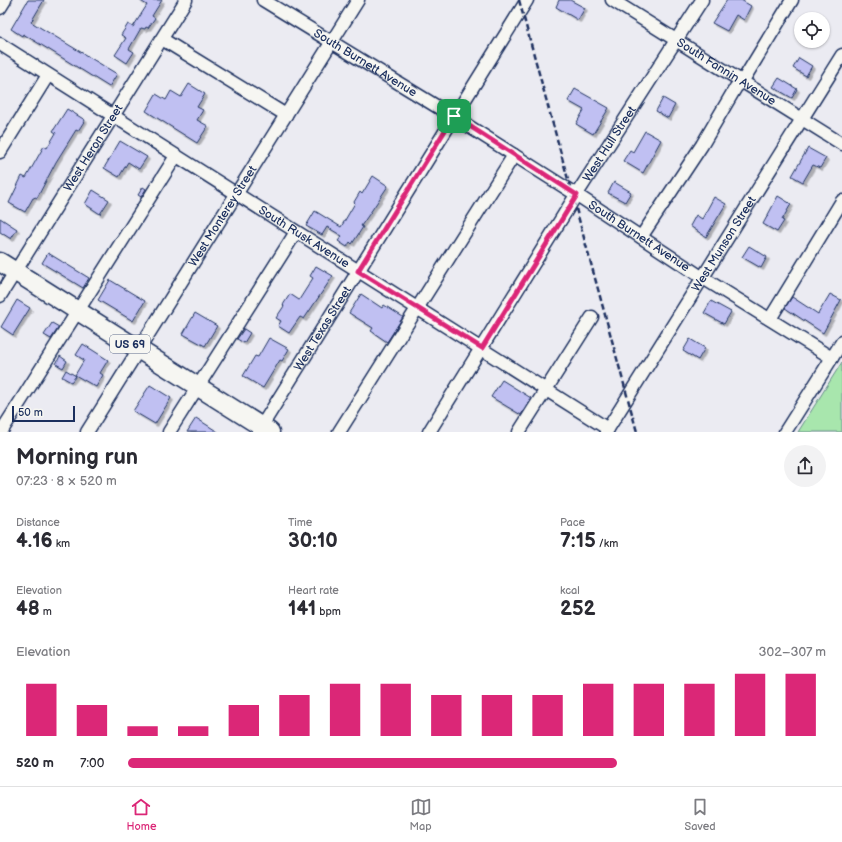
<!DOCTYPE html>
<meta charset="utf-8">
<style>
:root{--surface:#fff;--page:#f2f2f3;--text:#2b2b33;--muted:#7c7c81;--line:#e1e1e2;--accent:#db2777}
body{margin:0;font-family:"Balsamiq Sans",sans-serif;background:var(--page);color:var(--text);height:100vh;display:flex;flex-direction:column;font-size:15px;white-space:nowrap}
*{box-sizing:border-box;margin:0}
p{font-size:13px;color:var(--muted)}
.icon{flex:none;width:22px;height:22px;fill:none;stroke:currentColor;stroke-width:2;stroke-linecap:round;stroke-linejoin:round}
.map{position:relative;height:432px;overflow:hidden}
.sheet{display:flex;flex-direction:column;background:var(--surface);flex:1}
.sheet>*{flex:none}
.tools{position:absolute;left:794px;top:12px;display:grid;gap:8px}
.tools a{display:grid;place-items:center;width:36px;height:36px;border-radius:50%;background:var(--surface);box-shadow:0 1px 3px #0004;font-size:20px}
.scale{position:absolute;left:12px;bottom:10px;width:63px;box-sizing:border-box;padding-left:4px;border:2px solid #1b2f5e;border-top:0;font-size:11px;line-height:14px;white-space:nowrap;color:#1b2f5e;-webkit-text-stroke:3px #f6f6f2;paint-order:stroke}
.pin{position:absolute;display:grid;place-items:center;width:34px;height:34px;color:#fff;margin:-17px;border-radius:8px;box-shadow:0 2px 6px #0006}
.round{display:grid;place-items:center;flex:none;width:42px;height:42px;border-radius:21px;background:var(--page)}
.summary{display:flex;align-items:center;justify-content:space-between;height:68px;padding:0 16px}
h1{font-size:22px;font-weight:600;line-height:30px}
.figures{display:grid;grid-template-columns:repeat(3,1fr);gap:6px;height:68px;padding:4px 16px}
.figures div{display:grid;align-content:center}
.figures b{font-size:20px;font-weight:600}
.figures small{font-size:11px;font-weight:400}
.figures p{font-size:11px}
.chart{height:112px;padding:8px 16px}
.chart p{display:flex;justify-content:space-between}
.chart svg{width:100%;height:72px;margin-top:4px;stroke:var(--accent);stroke-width:6}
ul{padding:0 16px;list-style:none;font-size:13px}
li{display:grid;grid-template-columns:64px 48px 1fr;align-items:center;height:30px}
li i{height:10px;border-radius:5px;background:var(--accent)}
.tabs{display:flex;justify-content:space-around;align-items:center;height:56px;border-top:1px solid var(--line);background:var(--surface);font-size:11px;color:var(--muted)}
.tabs a{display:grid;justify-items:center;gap:2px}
.tabs .on{color:var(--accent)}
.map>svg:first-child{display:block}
.green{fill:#a8e6ad;stroke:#628a86}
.building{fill:#c0c0f2;stroke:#1b2f5e;filter:url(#shadow)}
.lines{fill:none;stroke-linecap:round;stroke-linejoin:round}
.minor-casing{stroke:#1b2f5e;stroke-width:15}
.highway-casing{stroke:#1b2f5e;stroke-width:21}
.minor{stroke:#f6f6f2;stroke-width:12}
.highway{stroke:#f6f6f2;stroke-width:18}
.rail{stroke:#1b2f5e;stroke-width:2.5;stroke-dasharray:6 3;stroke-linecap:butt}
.route-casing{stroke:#fff;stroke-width:8}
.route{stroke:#db2777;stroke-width:5}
.labels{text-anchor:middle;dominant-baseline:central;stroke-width:3.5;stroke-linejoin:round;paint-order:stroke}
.shield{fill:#f6f6f2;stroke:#5d6b8a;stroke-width:1}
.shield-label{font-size:11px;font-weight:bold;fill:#1b2f5e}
.street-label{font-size:12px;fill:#1b2f5e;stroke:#f6f6f2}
</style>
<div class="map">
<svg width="842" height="432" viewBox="0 0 842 432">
<defs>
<filter id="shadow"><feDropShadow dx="2.5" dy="2.5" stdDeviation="0" flood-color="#0004"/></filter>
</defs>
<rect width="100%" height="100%" fill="#ebebf2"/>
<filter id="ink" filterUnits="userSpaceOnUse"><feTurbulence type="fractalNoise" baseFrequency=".025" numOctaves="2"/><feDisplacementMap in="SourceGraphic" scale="8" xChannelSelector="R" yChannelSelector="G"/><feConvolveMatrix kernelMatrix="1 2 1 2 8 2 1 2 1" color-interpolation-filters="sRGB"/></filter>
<g filter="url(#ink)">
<path class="green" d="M842,362V432H798Z"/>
<path class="building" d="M28,0H44L31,22L117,74L109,87L48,49L23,34L22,36L11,29Z
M139,0H162L152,16L155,18L148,28L146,27L145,29L141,28L129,49L134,52L127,63L115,55L126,38L121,35L128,24L133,27L147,5Z
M559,0H570L585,8L578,20L556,7Z
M727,0H741L751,6L744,20L736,15L727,31L712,23Z
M799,58L812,66L806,76L793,68Z
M779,78L797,89L792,98L773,87Z
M189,84L205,94L197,107L203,110L197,120L208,126L197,143L146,111L156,94L166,100L171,91L181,97Z
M575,89L609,108L593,134L576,124L584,110L568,101Z
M663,98L675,105L668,118L656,111Z
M67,109L85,120L78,131L76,130L56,162L37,198L35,197L34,198H33L25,212L9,203L22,176L26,178L44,146L47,148L56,133L53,131Z
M645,131L661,140L643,173L623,161L630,150L633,152Z
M120,141L147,157L139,169L128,162L119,177L104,168Z
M808,148L826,158L820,168L813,165L803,182L792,176Z
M373,176L388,186L370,213L361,226L363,227L352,244L350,242L347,247L338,241L342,236L327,227L322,235L306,226L315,211L341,227L355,203L354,202L360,192L362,194Z
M614,182L631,192L625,202L608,193Z
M143,187L146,189L141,197L138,195Z
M93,190L109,200L100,214L85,204Z
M778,196L791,204L782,220L784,221L777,232L763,224Z
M714,197L726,204L706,237L690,226L696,215L702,219Z
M0,218L17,229L11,239L0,232Z
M749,246L767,257L761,268L742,257Z
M48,253L89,278L83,288L42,263Z
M316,266L333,276L304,319L300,317L289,333L278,326L281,321L276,318L284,306L283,305L290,294L299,300L313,278L310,276Z
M110,280L145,301L133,321L98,300Z
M361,294L382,308L384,305L403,317L387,342L371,331L373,328L349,313Z
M830,294L841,300L823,333L785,308L792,297L818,314Z
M17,300L30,308L13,335L1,327Z
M711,301L731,312L724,324L704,313Z
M195,313L217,326L205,346L183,334Z
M52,323L59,327L51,339L44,335Z
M244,329L250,333L244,343L237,339Z
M269,338L289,349L282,361L280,360L263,388L243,376L255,356L258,357Z
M690,339L705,348L698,360L683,351Z
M83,344L108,360L100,373L103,375L96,387L75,375L84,360L76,355Z
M60,356L67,361L63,368L56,364Z
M66,370L76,376L71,382L62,377Z
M502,380L531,398L521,415L491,397Z
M150,385L171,398L155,424L133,411Z
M196,418L218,432H187Z"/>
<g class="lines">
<g class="minor-casing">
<g id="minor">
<path id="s1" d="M263,0L454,117L577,195L703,278L832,358"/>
<path id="s2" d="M612,0L842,144"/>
<path d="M0,8L5,0"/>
<path d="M162,39L286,115"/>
<path id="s3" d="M0,44L608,429"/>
<path d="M0,152L48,75"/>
<path d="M641,237L702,145L736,87L742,82L792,0"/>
<path id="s4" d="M0,296L186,0"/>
<path d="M770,319L842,201"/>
<path d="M1,432L176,156"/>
<path id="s5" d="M87,432L358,0"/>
<path d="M169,432L296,232"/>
<path id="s6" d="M258,432L527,0"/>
<path d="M339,432L514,155"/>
<path id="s7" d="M429,432L573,200L702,0"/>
<path d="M519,432L592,317"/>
<path id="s8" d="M606,432L842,55"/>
<path d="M785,432L842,342"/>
</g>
</g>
<g class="highway-casing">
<path id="highway" d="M0,262L270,432"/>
</g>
<use href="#minor" class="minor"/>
<use href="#highway" class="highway"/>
<path class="rail" d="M519,0L637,432"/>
</g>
</g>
<g class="lines" filter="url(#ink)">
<g class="route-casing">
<path id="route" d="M454,116L577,195L482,348L358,271Z"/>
</g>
<use href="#route" class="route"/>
</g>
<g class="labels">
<rect class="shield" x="110" y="335" width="40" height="18" rx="3"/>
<g class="shield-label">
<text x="130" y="344">US 69</text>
</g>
<g class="street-label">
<text stroke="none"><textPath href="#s1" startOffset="120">South Burnett Avenue</textPath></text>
<text stroke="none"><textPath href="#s2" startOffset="135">South Fannin Avenue</textPath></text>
<text stroke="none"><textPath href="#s7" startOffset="340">West Hull Street</textPath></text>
<text stroke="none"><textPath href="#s4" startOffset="175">West Heron Street</textPath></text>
<text stroke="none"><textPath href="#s5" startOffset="255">West Monterey Street</textPath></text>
<text stroke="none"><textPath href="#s1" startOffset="444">South Burnett Avenue</textPath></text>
<text stroke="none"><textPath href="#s3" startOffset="360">South Rusk Avenue</textPath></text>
<text stroke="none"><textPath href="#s8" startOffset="222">West Munson Street</textPath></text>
<text stroke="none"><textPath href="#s6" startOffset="122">West Texas Street</textPath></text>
</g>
</g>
</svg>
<div class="tools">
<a><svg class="icon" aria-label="locate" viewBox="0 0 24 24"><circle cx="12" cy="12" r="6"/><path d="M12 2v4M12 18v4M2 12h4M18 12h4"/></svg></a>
</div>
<div class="scale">50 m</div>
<div class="pin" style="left:454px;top:116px;background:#1e9e55"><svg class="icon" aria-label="arrive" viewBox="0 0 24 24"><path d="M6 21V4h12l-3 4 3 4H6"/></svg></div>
</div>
<section class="sheet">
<div class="summary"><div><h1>Morning run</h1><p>07:23 · 8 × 520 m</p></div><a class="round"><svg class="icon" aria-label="share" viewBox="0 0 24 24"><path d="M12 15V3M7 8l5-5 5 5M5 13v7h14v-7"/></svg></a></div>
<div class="figures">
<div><p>Distance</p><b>4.16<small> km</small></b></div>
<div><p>Time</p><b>30:10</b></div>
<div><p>Pace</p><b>7:15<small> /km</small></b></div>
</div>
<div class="figures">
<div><p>Elevation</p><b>48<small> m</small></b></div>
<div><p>Heart rate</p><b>141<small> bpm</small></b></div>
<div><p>kcal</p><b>252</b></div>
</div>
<div class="chart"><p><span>Elevation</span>302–307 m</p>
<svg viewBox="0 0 160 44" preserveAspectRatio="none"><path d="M5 44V12M15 44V25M25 44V38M35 44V38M45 44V25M55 44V19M65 44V12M75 44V12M85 44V19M95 44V19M105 44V19M115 44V12M125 44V12M135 44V12M145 44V6M155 44V6"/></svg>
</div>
<ul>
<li><b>520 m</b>7:00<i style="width:70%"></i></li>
</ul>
</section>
<nav class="tabs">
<a class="on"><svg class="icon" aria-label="home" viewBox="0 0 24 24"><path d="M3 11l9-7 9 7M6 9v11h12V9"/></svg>Home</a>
<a><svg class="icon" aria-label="map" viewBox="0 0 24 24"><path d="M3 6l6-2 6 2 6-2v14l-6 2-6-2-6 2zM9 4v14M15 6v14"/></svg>Map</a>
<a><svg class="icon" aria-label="saved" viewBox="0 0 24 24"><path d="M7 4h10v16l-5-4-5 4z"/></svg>Saved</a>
</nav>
